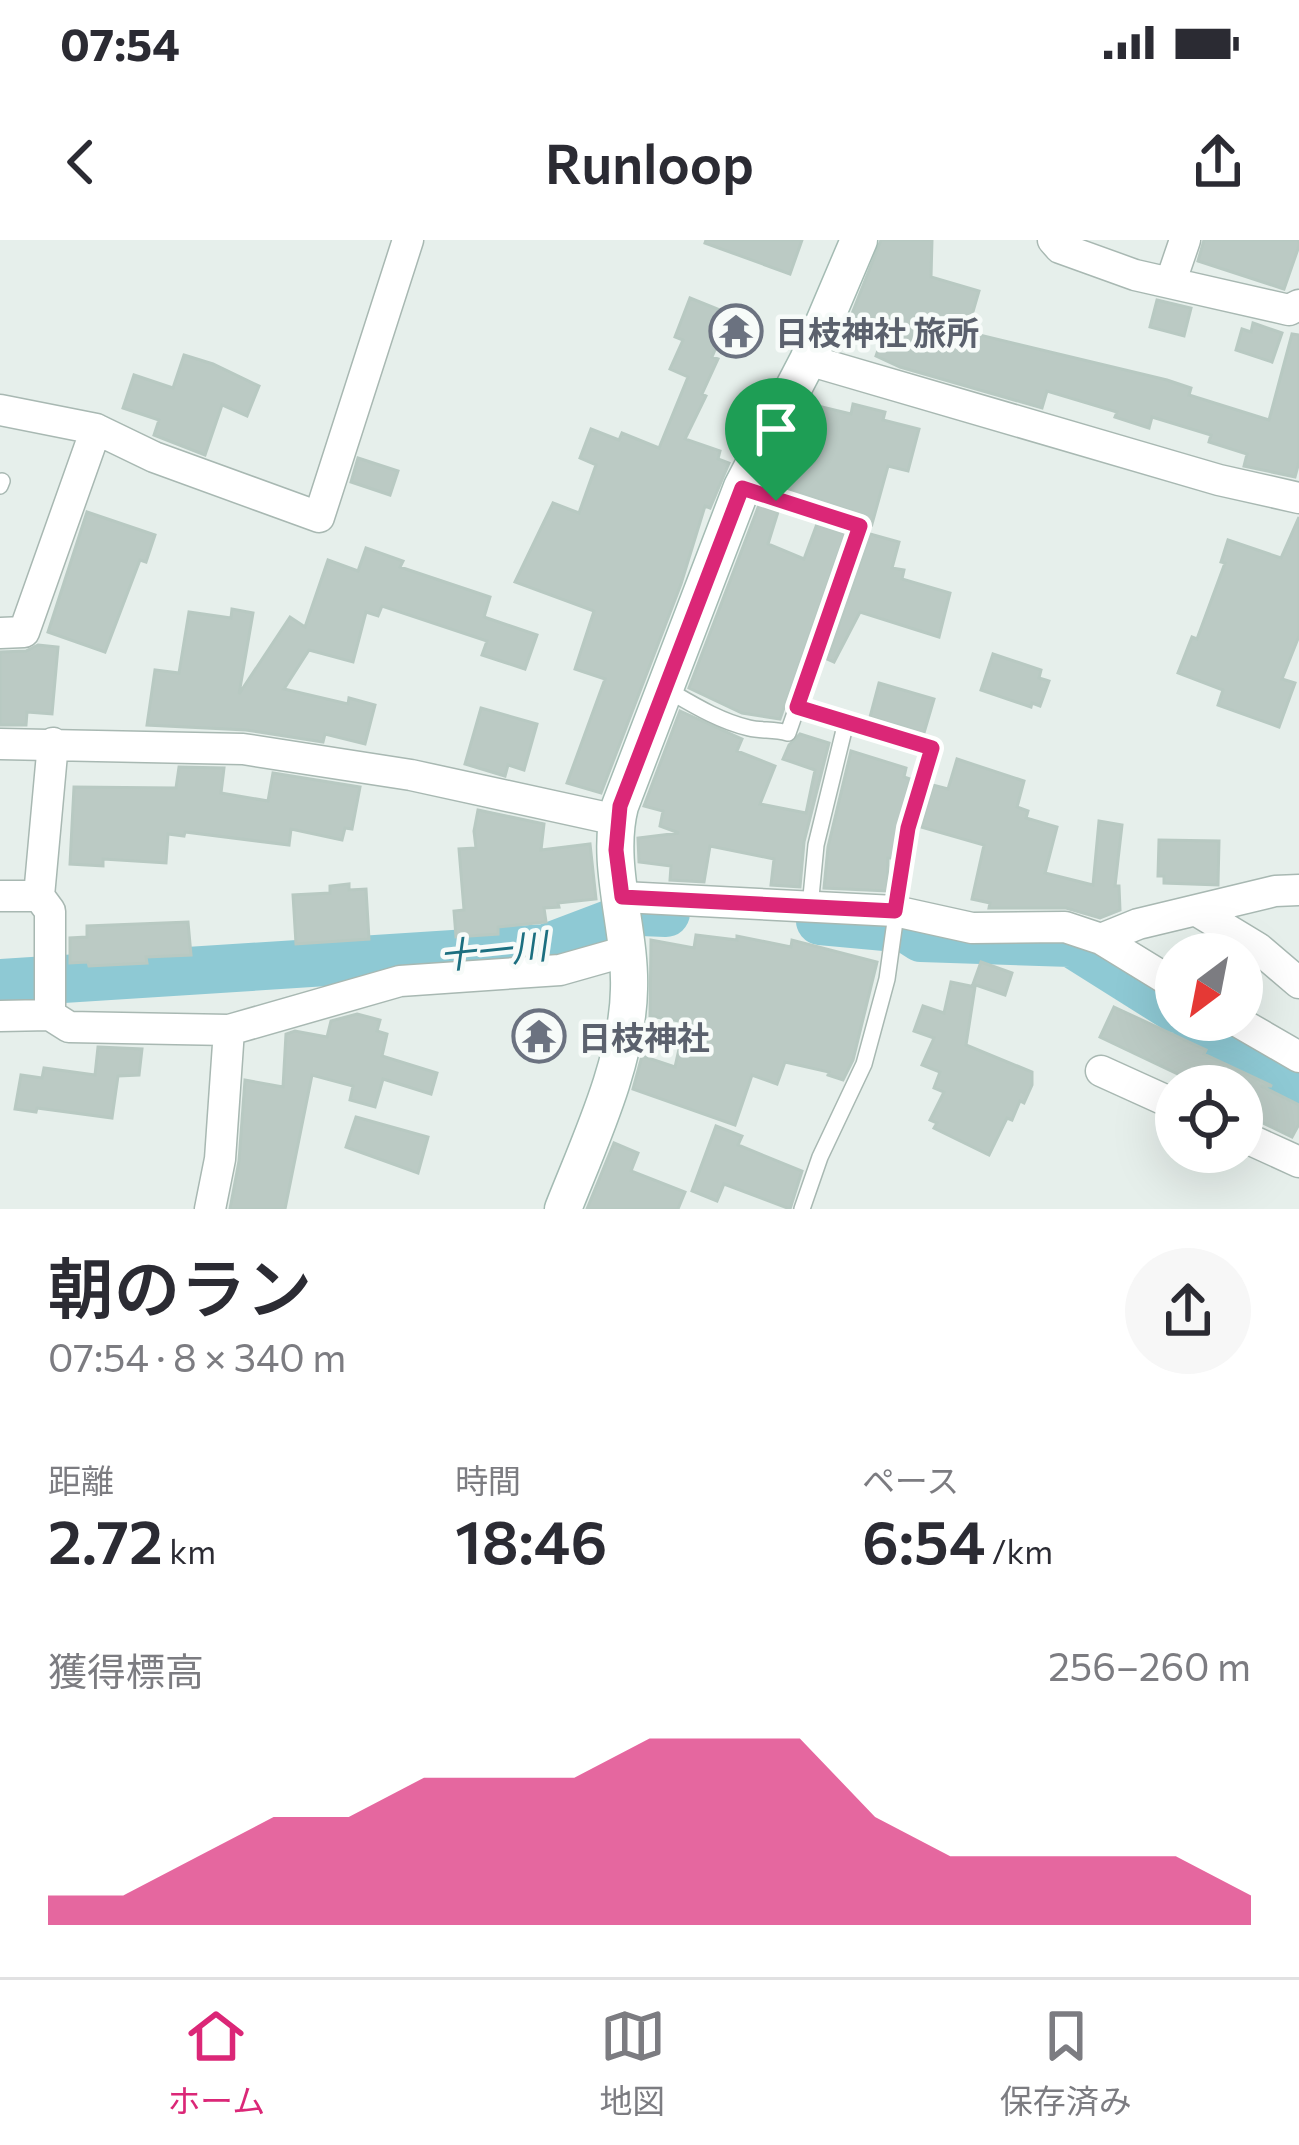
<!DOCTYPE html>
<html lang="ja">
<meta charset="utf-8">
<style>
:root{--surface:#fff;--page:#f7f7f7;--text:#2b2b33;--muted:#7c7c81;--line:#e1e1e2;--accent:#db2777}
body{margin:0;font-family:Commissioner,"Noto Sans JP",sans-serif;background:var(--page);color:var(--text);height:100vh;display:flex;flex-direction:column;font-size:45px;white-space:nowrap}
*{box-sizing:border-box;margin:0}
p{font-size:39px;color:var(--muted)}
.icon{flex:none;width:66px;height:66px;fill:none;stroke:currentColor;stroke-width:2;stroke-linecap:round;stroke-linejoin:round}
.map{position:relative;height:969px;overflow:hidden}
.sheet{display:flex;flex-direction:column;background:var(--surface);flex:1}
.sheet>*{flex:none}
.needle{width:78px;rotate:212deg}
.buttons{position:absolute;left:1155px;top:693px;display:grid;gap:24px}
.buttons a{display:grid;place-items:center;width:108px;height:108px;border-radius:50%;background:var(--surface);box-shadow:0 12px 48px #0002;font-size:60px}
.pin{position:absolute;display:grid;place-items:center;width:102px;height:102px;color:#fff;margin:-123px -51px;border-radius:50% 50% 50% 0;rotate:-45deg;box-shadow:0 0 12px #0007}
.pin .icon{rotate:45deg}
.round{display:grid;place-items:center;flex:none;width:126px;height:126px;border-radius:63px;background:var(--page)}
.summary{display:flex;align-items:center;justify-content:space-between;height:204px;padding:0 48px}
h1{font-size:66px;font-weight:600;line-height:90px}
.stats{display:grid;grid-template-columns:repeat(3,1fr);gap:18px;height:204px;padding:12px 48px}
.stats div{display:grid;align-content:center}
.stats b{font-size:60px;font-weight:600}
.stats small{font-size:33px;font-weight:400}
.stats p{font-size:33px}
.chart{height:336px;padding:24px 48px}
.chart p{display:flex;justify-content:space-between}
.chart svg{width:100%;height:216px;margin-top:12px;fill:var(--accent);opacity:.7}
.status{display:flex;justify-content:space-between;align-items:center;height:84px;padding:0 60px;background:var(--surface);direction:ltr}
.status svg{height:33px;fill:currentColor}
header{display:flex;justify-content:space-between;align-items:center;height:156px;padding:0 48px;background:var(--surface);font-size:54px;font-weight:600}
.tabs{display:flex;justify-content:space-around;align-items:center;height:168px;border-top:3px solid var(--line);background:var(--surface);font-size:33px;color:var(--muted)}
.tabs a{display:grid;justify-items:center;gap:6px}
.tabs .active{color:var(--accent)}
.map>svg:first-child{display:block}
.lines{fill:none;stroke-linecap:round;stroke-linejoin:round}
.river{stroke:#8ec9d4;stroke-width:48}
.building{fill:#bbcac4;stroke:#b8c9c2;stroke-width:3}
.service-casing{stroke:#a8b8b2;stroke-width:18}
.minor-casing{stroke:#a8b8b2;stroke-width:33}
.secondary-casing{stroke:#a4bbb3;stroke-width:39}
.service{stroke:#fff;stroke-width:15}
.minor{stroke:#fff;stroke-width:30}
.secondary{stroke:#fff;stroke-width:36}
.route-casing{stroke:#fff;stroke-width:24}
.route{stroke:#db2777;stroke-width:15}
.labels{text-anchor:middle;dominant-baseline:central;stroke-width:9;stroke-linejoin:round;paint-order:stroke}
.worship-label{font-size:33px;font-weight:bold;fill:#5b616d;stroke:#f7fbf9;text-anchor:start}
.water-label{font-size:36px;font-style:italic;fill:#1c6f80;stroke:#f7fbf9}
</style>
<div class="status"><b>07:54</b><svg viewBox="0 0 49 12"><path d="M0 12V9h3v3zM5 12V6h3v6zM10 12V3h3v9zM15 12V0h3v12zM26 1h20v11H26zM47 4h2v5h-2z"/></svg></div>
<header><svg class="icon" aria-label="back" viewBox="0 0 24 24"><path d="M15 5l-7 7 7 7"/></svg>Runloop<svg class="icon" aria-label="share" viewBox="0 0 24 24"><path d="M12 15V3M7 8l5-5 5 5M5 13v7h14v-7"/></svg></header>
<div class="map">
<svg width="1299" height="969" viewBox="0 0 1299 969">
<rect width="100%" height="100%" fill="#e6efeb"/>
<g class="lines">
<path class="river" d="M820,681L907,689L921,698L1071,703L1176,769
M0,743L546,708L641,672L666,673
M1193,780L1299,845"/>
</g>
<path class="building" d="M706,0H802L790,34L705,3Z
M881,0H932L931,37L979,51L967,92L1167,140L1191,148L1189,155L1269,180L1292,94L1299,95V222L1295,237L1244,226L1247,214L1209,202L1211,195L1152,177L1149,188L1115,177L1117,172L1047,151L1042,168L900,127L876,116L882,99L846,89Z
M1204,0H1299V6L1284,49L1198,21Z
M690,58L730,74L712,117L718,119L702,154L706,156L685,199L720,211L718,219L729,223L710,268L705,266L681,344L601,553L567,543L605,439L575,429L594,371L515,342L553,263L579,273L596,225L580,218L591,189L619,200L622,193L659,208L688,137L670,129L683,100L675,97Z
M1157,60L1191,68L1184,96L1150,87Z
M1253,83L1282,93L1272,122L1236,110L1242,89L1251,92Z
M184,115L213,124L259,146L247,176L222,165L205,215L154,195L159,180L123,168L134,135L173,148Z
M853,164L885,172L883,180L919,189L908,231L888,226L872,284L864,275L769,243L779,224L794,232L814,165L851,174Z
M358,218L398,231L390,255L351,242Z
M759,265L778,272L768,304L804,319L817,284L845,294L780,479L742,473L689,448Z
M87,272L155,295L146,322L140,320L105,412L48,392Z
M1299,277V396L1282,439L1295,443L1279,487L1218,465L1223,450L1178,433L1192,397L1197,399L1225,323L1221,322L1228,300L1281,318Z
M870,294L899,302L892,328L904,330L902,339L950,353L939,397L860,372L834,422L827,419Z
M366,308L403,321L400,327L490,357L484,377L537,395L525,429L482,415L487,401L382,366L378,376L366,372L353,422L309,410L284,449L348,464L349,458L375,465L365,504L325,494L323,502L246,490L147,485L155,430L179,433L189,372L231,378L232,369L253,373L239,454L290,377L305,387L328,320L358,331Z
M38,405L58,407L52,474L27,472L26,485H0V412L26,411Z
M993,414L1041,430L1039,438L1049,441L1040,466L1032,463L1031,467L981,450Z
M879,443L934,459L924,493L870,477Z
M481,468L537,484L524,530L508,525L505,536L465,524Z
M680,471L742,499L737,511L775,526L760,564L806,573L815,530L783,519L789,505L800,494L829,503L804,602L800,647L771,645L774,619L710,606L704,642L670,640L671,626L639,622L638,598L679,593L660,586L663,571L644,566Z
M851,511L906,528L904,537L910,539L892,618H888L887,651L824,648L828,607Z
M957,519L1024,541L1017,567L1028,571L1026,578L1057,587L1045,633L1093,645L1099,581L1122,585L1115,646H1119L1120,670L1100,678L1066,668H989L990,663L972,659L984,605L921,587L933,545L948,549Z
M179,527L224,528L221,553L268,561L273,533L360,547L352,589L345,588L342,600L291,589L289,605L185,592L184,596L168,594L166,623L103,619V626L70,624L74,547L176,548Z
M478,570L544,584L541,610L590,604L596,659L558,663L559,667L544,668L546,682L498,687V694L456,697L454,671L464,670L459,609L476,608L474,591Z
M1159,600L1219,601L1218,645L1164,643V636H1158Z
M349,644V650L366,649L369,699L296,704L293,655L330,653V646Z
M188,682L191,715L146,717L147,723L89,726L88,722L70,723V698L87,697V686Z
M696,695L737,700V696L791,707L792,700L877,722L853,820L843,840L828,835L829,832L785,822L777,844L752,835L735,885L633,849L642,816L675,827L685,782L650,776L651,700L694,708Z
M981,722L1012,733L1005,755L973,744Z
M951,742L975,747L966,805L1032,832V845L1024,863L1020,861L1012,880L1007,878L989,915L934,888L937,883L930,880L944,852L934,848L940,832L922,825L934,798L914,791L923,766L944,773Z
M1114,767L1206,810L1204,814L1272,846H1261L1299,865V884L1292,897L1242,873V846H1203L1100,797Z
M357,774L380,780L377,791L387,794L382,816L437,833L431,854L383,839L375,867L350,860L353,846L312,835L285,969H230L239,921L245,840L283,847L286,794L295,791L327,797L331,781Z
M98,807L142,809L139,835L118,836L112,878L37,868L36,872L15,869L21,835L42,838L44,828L95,835Z
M356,877L428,897L418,933L346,907Z
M716,886L742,896L738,905L802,931L790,969L724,944L717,961L692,951Z
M614,903L638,913L631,931L685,952L678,969H587Z"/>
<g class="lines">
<g class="service-casing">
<path id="service" d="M0,246L2,241
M666,449C692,464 719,481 749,488C762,491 774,489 788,493L860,286L742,247
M797,467L932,508L908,588L887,739L864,824L820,917L802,969
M810,667L816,605L846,482"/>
</g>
<g class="minor-casing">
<path id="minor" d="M1053,0L1060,8L1135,35L1289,70L1299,65
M1171,41L1185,0
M808,120L1219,240L1299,258
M0,170L96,189L154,217L319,277L408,0
M0,393L24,392L96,189
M0,504L243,509L411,535L617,580
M0,656H39L53,503
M39,656L50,671V775
M623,657L895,671L972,688L1065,687L1101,699L1138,684L1275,651L1299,650
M1197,671L1258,708L1299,743
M1101,699L1176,745
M0,776L50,775L69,787L229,790L400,741L560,730L627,711
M1235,780L1299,817
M1101,831L1176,865
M1242,896L1299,922
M210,969L220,919L229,790"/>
</g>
<g class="secondary-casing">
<path id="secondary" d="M563,969C589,903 628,821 629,749C631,689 605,624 620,566L742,247L808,120L859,0"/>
</g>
<use href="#service" class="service"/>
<use href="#minor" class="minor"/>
<use href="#secondary" class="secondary"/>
</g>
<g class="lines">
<g class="route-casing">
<path id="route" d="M742,248L860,286L797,467L932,508L908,588L895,671L622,657L616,610L620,566Z"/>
</g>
<use href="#route" class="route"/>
</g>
<defs>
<g id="temple-ring" transform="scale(2.7)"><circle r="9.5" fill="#f7fbf9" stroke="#6b7280" stroke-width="1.5"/><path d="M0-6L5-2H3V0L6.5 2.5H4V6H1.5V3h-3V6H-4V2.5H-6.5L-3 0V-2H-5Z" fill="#6b7280"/></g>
</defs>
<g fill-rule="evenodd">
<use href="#temple-ring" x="736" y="91"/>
<use href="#temple-ring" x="539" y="796"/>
</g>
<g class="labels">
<g class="worship-label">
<text x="775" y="91">日枝神社 旅所</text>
<text x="578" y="796">日枝神社</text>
</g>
<g class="water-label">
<text transform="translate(493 709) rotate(-6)">十一川</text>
</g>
</g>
</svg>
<div class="buttons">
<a><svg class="needle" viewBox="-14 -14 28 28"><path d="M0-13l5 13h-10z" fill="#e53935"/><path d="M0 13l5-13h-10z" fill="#7c7c81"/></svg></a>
<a><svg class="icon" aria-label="locate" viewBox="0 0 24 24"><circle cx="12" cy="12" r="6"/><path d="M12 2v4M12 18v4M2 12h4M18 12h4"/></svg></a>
</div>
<div class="pin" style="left:776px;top:261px;background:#1e9e55"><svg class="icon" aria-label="arrive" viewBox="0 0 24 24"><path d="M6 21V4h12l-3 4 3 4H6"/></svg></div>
</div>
<section class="sheet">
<div class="summary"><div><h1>朝のラン</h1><p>07:54 · 8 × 340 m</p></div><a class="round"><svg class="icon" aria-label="share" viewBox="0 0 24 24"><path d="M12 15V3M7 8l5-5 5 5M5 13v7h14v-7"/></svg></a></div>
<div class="stats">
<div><p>距離</p><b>2.72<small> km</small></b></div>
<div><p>時間</p><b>18:46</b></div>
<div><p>ペース</p><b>6:54<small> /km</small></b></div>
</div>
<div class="chart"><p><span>獲得標高</span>256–260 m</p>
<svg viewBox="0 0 160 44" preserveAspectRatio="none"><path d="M0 44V38L10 38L20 30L30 22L40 22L50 14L60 14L70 14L80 6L90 6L100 6L110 22L120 30L130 30L140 30L150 30L160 38V44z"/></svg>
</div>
</section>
<nav class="tabs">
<a class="active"><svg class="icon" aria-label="home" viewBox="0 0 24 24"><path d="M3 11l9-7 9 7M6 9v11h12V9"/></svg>ホーム</a>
<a><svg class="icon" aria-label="map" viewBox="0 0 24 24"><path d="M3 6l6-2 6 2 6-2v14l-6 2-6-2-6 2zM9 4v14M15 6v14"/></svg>地図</a>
<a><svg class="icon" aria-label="saved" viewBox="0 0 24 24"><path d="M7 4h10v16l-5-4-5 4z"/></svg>保存済み</a>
</nav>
